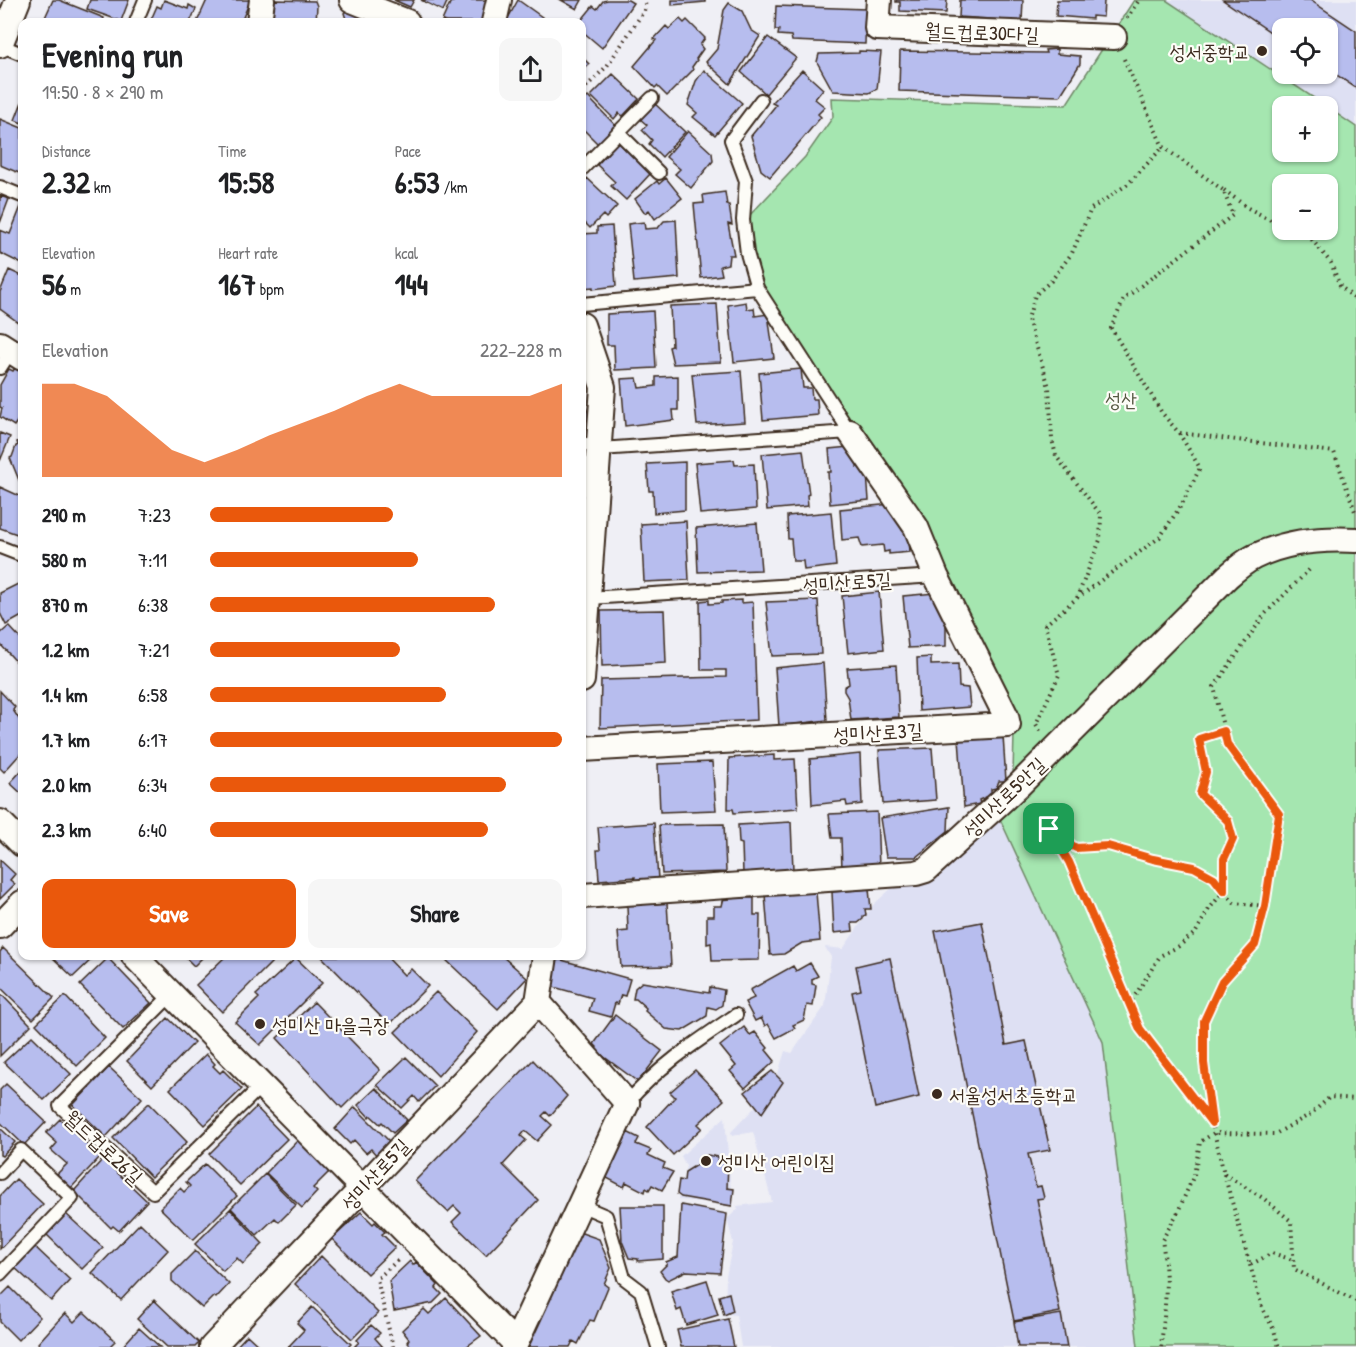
<!DOCTYPE html>
<meta charset="utf-8">
<style>
:root{--surface:#fff;--page:#f6f6f6;--text:#202124;--muted:#757577;--accent:#ea580c}
body{margin:0;font-family:"Patrick Hand","Poor Story",sans-serif;background:var(--page);color:var(--text);height:100vh;display:flex;flex-direction:column;font-size:22px;white-space:nowrap}
*{box-sizing:border-box;margin:0}
p{font-size:20px;color:var(--muted)}
.icon{flex:none;width:33px;height:33px;fill:none;stroke:currentColor;stroke-width:2;stroke-linecap:round;stroke-linejoin:round}
.map{position:relative;flex:1;overflow:hidden}
.side{position:absolute;left:18px;top:18px;width:568px;height:942px;display:flex;flex-direction:column;background:var(--surface);border-radius:12px;box-shadow:0 2px 4px #0004}
.side>*{flex:none}
.controls{position:absolute;left:1272px;top:18px;display:grid;gap:12px}
.controls a{display:grid;place-items:center;width:66px;height:66px;border-radius:12px;background:var(--surface);box-shadow:0 2px 4px #0004;font-size:30px}
.pin{position:absolute;display:grid;place-items:center;width:51px;height:51px;color:#fff;margin:-26px;border-radius:12px;box-shadow:0 3px 9px #0006}
.round{display:grid;place-items:center;flex:none;width:63px;height:63px;border-radius:12px;background:var(--page)}
.overview{display:flex;align-items:center;justify-content:space-between;height:102px;padding:0 24px}
h1{font-size:33px;font-weight:800;line-height:45px}
.metrics{display:grid;grid-template-columns:repeat(3,1fr);gap:9px;height:102px;padding:6px 24px}
.metrics div{display:grid;align-content:center}
.metrics b{font-size:30px;font-weight:800}
.metrics small{font-size:16px;font-weight:400}
.metrics p{font-size:16px}
.chart{height:168px;padding:12px 24px}
.chart p{display:flex;justify-content:space-between}
.chart svg{width:100%;height:108px;margin-top:6px;fill:var(--accent);opacity:.7}
.button{display:flex;gap:12px;margin-top:auto;padding:12px 24px}
.button a{flex:1;height:69px;border-radius:12px;background:var(--accent);color:#fff;font-size:24px;font-weight:800;line-height:69px;text-align:center}
.button a+a{background:var(--page);color:var(--text)}
ul{padding:0 24px;list-style:none;font-size:20px}
li{display:grid;grid-template-columns:96px 72px 1fr;align-items:center;height:45px}
li i{height:15px;border-radius:8px;background:var(--accent)}
.map>svg:first-child{display:block}
.built{fill:#dee0f3;fill-rule:evenodd}
.green{fill:#a5e6b0;stroke:#708867;stroke-width:1.5;fill-rule:evenodd}
.building{fill:#b7bdee;stroke:#3b2a1e;stroke-width:1.5}
.lines{fill:none;stroke-linecap:round;stroke-linejoin:round}
.lane-casing{stroke:#3b2a1e;stroke-width:16}
.street-casing{stroke:#3b2a1e;stroke-width:28}
.path{stroke:#3b2a1e;stroke-width:4;stroke-dasharray:1.5 4.5;stroke-linecap:butt}
.lane{stroke:#fdfcf7;stroke-width:12}
.street{stroke:#fdfcf7;stroke-width:24}
.route-casing{stroke:#fff;stroke-width:12}
.route{stroke:#ea580c;stroke-width:8}
.poi-dot{fill:#3b2a1e;stroke:#fdfcf7;stroke-width:2}
.labels{text-anchor:middle;dominant-baseline:central;stroke-width:4.5;stroke-linejoin:round;paint-order:stroke}
.street-label{font-size:20px;fill:#3b2a1e;stroke:#fdfcf7}
.poi-label{font-size:20px;fill:#3b2a1e;stroke:#fdfcf7;text-anchor:start}
.park-label{font-size:20px;fill:#565942;stroke:#fdfcf7}
</style>
<div class="map">
<svg width="1356" height="1347" viewBox="0 0 1356 1347">
<rect width="100%" height="100%" fill="#efeff5"/>
<filter id="ink" filterUnits="userSpaceOnUse"><feTurbulence type="fractalNoise" baseFrequency=".0167" numOctaves="2"/><feDisplacementMap in="SourceGraphic" scale="12" xChannelSelector="R" yChannelSelector="G"/><feConvolveMatrix kernelMatrix="1 2 1 2 8 2 1 2 1" color-interpolation-filters="sRGB"/></filter>
<g filter="url(#ink)">
<path class="built" d="M1166,0H1356V127L1328,106ZM1282,28H1328V74H1282Z
M1000,819L1103,1042L1138,1347H741L736,1315L728,1314L725,1318L726,1276L733,1242L727,1219L738,1209L737,1206L772,1202L753,1132L732,1136L731,1132L755,1107L776,1080L785,1051L792,1053L825,1006L831,957L825,947L843,949L874,904L894,886L928,881Z
M725,1117L732,1204L678,1200L686,1166L681,1156Z"/>
<path class="green" d="M1134,0H1166L1326,106H1282V152H1328V108L1356,127V1347H1138L1103,1042L1000,819L1013,773L1014,734L866,444L768,296L751,251L748,217L805,157L833,117L832,98L1066,105ZM1282,184H1328V230H1282Z"/>
<path class="building" d="M53,0H59L104,18L103,21L106,22H43Z
M90,0H129L121,21L87,9Z
M164,0L188,9L189,5L196,9L190,22H150L157,6L161,8Z
M207,0H249L250,1L241,22H197Z
M274,0L315,1L317,6L316,22H271Z
M394,0H414L410,7Z
M421,0H448L443,11Z
M454,0H488L481,22H446L442,21L451,1L453,2Z
M518,0L549,22H506Z
M561,0H582L577,9Z
M608,0H628L633,3L602,48L582,31V22H580L593,6L597,9L603,1Z
M672,0H705V2L672,5Z
M896,0H947L946,13L900,11V2H896Z
M960,0H1023L1022,21L959,17Z
M1057,0H1106L1104,1L1103,17L1092,16V19L1056,16Z
M1223,0H1310L1356,31V88L1328,69V28H1282V40Z
M729,3L742,11L751,30L760,36L730,84L706,62L717,49L724,10Z
M776,6L866,9L865,44L792,41L791,36L778,35L779,30H775Z
M347,10L377,22H347L344,13Z
M680,19L684,23L687,20L705,38L700,45L703,49L696,59L697,60L692,67L693,70L667,96L657,86L655,88L634,66L656,40L654,39L666,26L669,29Z
M768,37L796,58L766,94L741,72Z
M1057,49V54L1080,56V64L1060,96L899,91L900,51L1046,53L1045,50Z
M859,51L881,52L877,89L869,93L833,91L817,62L819,54L859,53Z
M582,57L589,64L582,70Z
M704,70L742,103L715,135L693,117L697,113L688,105L696,81Z
M802,70L823,89L815,99L825,107L818,114L821,117L770,177L761,170L751,136L776,105L772,103Z
M613,74L639,99L623,116L619,113L614,119L591,96Z
M588,97L616,126L598,144L584,130L582,132V102Z
M22,102V123L15,120Z
M653,102L685,132L662,157L649,144L652,140L642,130L647,125L639,118Z
M0,119L22,128V165L19,173L0,165Z
M688,131L712,153L713,161L691,188L675,174L680,169L666,157Z
M618,142L651,173L626,200L611,186L615,182L597,165Z
M587,178L617,206L606,218L603,215L590,228L582,220V183Z
M666,178L682,198L655,219L649,210L645,213L635,199L657,181L659,184Z
M725,192L727,205H729L732,225L728,224L734,255H729L728,264L720,266L722,275L701,278L694,204L704,203L703,195Z
M0,196L9,199L0,223Z
M22,204V264L0,253V230L10,234Z
M676,220L679,278L634,282L628,224L644,222L645,229L658,228L664,221Z
M612,226L616,286L593,289V287L582,288V234L597,233V227Z
M9,270L22,276V325L0,309V292Z
M746,302L747,309L754,308L755,316L768,314L774,358L734,362L728,305Z
M717,304L721,362L673,364L669,347L672,346L670,306Z
M653,311L656,368L615,370L614,345H607V314Z
M15,368L22,372V423L18,420L14,426L0,417L2,408L0,407V385L9,369L13,371Z
M801,369L803,388H811L812,399H817L818,415L763,420L759,373Z
M741,371L745,422L697,425L692,374Z
M678,376V410H673L674,420L625,426L621,379L637,378L639,388L656,386V377Z
M582,397L590,419L582,422Z
M0,433L10,437L0,461Z
M22,440V484L21,485L10,458L12,457L16,446L18,445L17,442Z
M849,447L858,463L857,467L862,466L867,474L869,500L830,504L828,472H831L829,449Z
M803,450L809,494L807,495L808,506L767,510L762,454Z
M734,460L735,465L754,464L756,509L700,514L695,463Z
M685,462V510L654,513L653,491H649L647,464Z
M0,487L22,497V522L17,534L0,528Z
M892,504L900,514L902,530L908,529L910,552L889,554V551L884,552L883,545L862,547L859,538L842,540L840,509Z
M831,512L836,566L804,570L803,561H793L791,539H788L787,516Z
M686,521L689,580L644,582L641,524Z
M757,523L761,570L698,572L696,528Z
M22,582V616L6,625L0,613V593Z
M879,592L884,649L848,653L842,596Z
M935,593L946,613V646L908,648L903,596Z
M709,600V604L722,603V601L741,600V603L753,602L757,720L600,728L601,680L726,677V670H701L700,601Z
M818,600L821,654L772,656L766,602Z
M664,610L666,663L602,666L601,611Z
M9,626L22,640V668L0,644V634Z
M931,657V665L958,664L959,687L968,688L970,707L919,711L917,658Z
M823,663L827,720L779,726L775,668Z
M896,665L899,717L851,720L848,698L844,691V687L849,684L847,668Z
M0,691L15,707L13,710L19,719L22,715V752L4,772L0,768Z
M1003,736L1006,781H999L996,788L991,789V795L979,800L980,804L964,807L959,739Z
M932,748L936,800L883,804L879,750Z
M860,754L862,804L847,806L846,801L812,805L810,759Z
M774,755V760L795,759L798,808L734,813L733,809H728L729,758Z
M712,762L716,810L660,812L658,764Z
M22,770V794L10,783Z
M949,807L948,831L916,857H886L880,818Z
M877,812L879,868L842,870L841,838H832L829,814Z
M791,822L793,870L743,874L742,844L739,843L738,825Z
M654,823L658,879L634,881L635,877L599,880L597,850H600L598,827Z
M724,824L726,872L662,874L659,825Z
M0,860L15,874L10,880L15,884L0,899Z
M869,889L871,909H865L866,915L863,916V919L858,923H852L853,931L834,933L832,892Z
M816,892L820,941L802,943L784,954L770,955L765,895Z
M724,897L754,898V915H760L759,960L712,961L711,943L707,944V916H714V906H722Z
M667,903L671,966L621,967L618,932L628,931L627,905Z
M982,922L1006,1045L1026,1041L1050,1150L1028,1154L1036,1187L1041,1186L1044,1198L1037,1199L1060,1312L1014,1321L935,931Z
M3,948L54,998L33,1019L0,987V952Z
M51,956H95L73,977Z
M184,956H204L194,966Z
M226,956H278L222,1012L196,985Z
M321,956H386L404,975L411,969L428,986L389,1025Z
M445,956H502L527,978L498,1009L445,959Z
M108,958L151,1003L123,1029L80,985Z
M296,958L322,983L260,1045L235,1022L259,998L256,995Z
M890,958L919,1097L875,1108L852,992L861,990L856,966Z
M558,959L630,979L625,996L621,995L618,1004L615,1003L611,1017L589,1011L593,998L550,986Z
M810,963L818,976L812,979V984L816,985L813,1006L807,1005L804,1020L793,1025L795,1028L776,1038L768,1024L765,1026L761,1018L755,1021L745,1002L754,998L750,990L793,966L796,971Z
M642,982L709,993L710,987L724,990L722,1005L716,1009L708,1007L707,1016L682,1031L666,1029L645,1011L646,1008L636,999H633L635,988Z
M436,992L477,1032L438,1076L395,1032Z
M0,996H3L31,1025L0,1056Z
M65,996L105,1038L77,1066L36,1024Z
M314,1002L380,1070L342,1108L277,1038Z
M615,1015L662,1051L638,1082L595,1050L597,1047L594,1044Z
M168,1018L194,1043L152,1086L127,1061Z
M744,1027L750,1035L755,1032L768,1048L766,1050L775,1061L745,1088L730,1071L736,1066L720,1046Z
M32,1036L71,1074L44,1100L4,1062Z
M206,1054L215,1064L213,1066L220,1073L223,1070L242,1089L205,1125L170,1089Z
M406,1057L435,1086L419,1102L414,1096L402,1108L377,1085Z
M533,1060L567,1096L550,1116L546,1112L542,1116L552,1125L537,1141L525,1131L521,1136L526,1140L503,1165L538,1200L486,1255L452,1222L461,1213L454,1206L448,1212L415,1181Z
M109,1067L142,1098L106,1137L73,1105Z
M695,1070L724,1100L698,1124L702,1128L673,1155L647,1127L675,1097L670,1092Z
M772,1071L783,1082L762,1113L745,1092Z
M6,1084L46,1122L24,1145L0,1122V1090Z
M376,1088L407,1120L393,1133L382,1122L380,1124L370,1115L369,1117L358,1105Z
M149,1103L187,1142L151,1177L113,1138Z
M256,1107L287,1139L240,1185L209,1154Z
M355,1107L391,1143L378,1157L371,1149L366,1153L354,1140L350,1144L335,1129Z
M60,1119L100,1157L71,1188L57,1174L67,1164L51,1150L57,1143L46,1133Z
M0,1128L15,1142L2,1156L0,1155Z
M627,1132L639,1138L636,1144L651,1150L648,1155L665,1163L663,1168L673,1172L662,1190L652,1185L649,1190L646,1188L645,1192L626,1182L624,1187L605,1177Z
M299,1139L331,1170L313,1188L317,1192L302,1208L266,1173Z
M707,1155L718,1157V1160L728,1162L727,1188L734,1189L732,1206L681,1197L677,1194L679,1180L684,1181L685,1172L706,1159Z
M103,1159L147,1201L119,1231L113,1226L111,1228L74,1191Z
M205,1164L237,1196L193,1240L160,1208L180,1188L184,1192L190,1186L186,1182Z
M265,1174L296,1205L279,1222L275,1218L257,1235L231,1208Z
M16,1179L43,1204L0,1249V1196Z
M681,1205L727,1214L720,1273L686,1271L668,1280L665,1278L660,1271L667,1264L666,1262L678,1257Z
M620,1206H663V1259L638,1261V1259L629,1258L622,1241Z
M230,1209L263,1244L243,1264L237,1258L223,1271L195,1244Z
M361,1212L373,1224L375,1222L385,1232L382,1234L395,1247L367,1274L332,1239Z
M66,1214L103,1248L82,1269L46,1234Z
M140,1223L168,1250L121,1300L92,1273Z
M579,1232L599,1239L611,1268L604,1284L608,1287L594,1321L590,1320L578,1344L573,1341L570,1347H528Z
M34,1246L70,1280L51,1301L14,1267Z
M195,1251L229,1284L216,1298L214,1296L202,1308L172,1281V1274Z
M321,1256L378,1313L352,1339L295,1284Z
M410,1261L413,1265L416,1262L438,1285L436,1288L442,1294L433,1303L394,1311L389,1281Z
M707,1280L718,1315L686,1325L681,1309L677,1311L671,1291Z
M10,1287L40,1317L18,1340L0,1322V1297Z
M729,1293L733,1311L724,1315L719,1296Z
M446,1298L481,1336L466,1347H412L407,1342L409,1339L402,1330L424,1309L429,1314Z
M154,1300L199,1343L195,1347H167L137,1319Z
M312,1307L351,1344L348,1347H288L304,1330L297,1323Z
M84,1312L115,1341L109,1347H41L38,1343L65,1313L74,1322Z
M1061,1314L1067,1347H1018L1014,1322Z
M728,1319L734,1347H681L677,1330Z
M371,1325L380,1333L375,1338L383,1347H354L359,1342L357,1340Z
M139,1328L160,1347H122Z
M247,1335L260,1347H236Z"/>
<g class="lines">
<g class="lane-casing">
<path id="lane" d="M136,22L145,0
M0,45L22,54
M618,132L659,173
M582,169L652,98
M0,187L22,196
M582,304L757,288
M0,368L11,351
M582,444H590L600,449L850,432L757,288L747,253L743,220L746,181L731,140L761,100
M0,547L18,554
M589,598L936,576
M172,994L60,1106L153,1192L262,1085
M627,1103C659,1066 696,1042 736,1015
M0,1173L21,1150L72,1198L0,1274
M580,1205L606,1216L624,1278L641,1291L658,1347"/>
</g>
<g class="street-casing">
<path id="street" d="M352,0L407,22
M879,0L877,28L1114,37
M259,22L262,0
M494,22L499,0
M0,45L18,0
M582,325L603,387L582,680
M0,344L22,358
M582,749L1008,725L1006,716L936,576L916,527L850,432
M0,822L22,844
M582,896L916,873L926,870L1019,785L1227,577C1235,570 1244,562 1254,557C1286,541 1321,538 1356,540
M0,926L22,903
M134,956L515,1343
M212,1347L538,1002L545,956
M514,1347L627,1103L538,1002"/>
</g>
<path class="path" d="M1127,18L1139,0
M582,91L607,66L644,11L646,0
M1224,190L1248,208L1282,226
M1304,230L1331,263L1340,286L1356,300
M1180,433L1334,452L1356,514
M1077,598L1100,540L1101,515L1056,456L1052,439L1049,387L1028,319L1035,295L1051,281L1072,253L1091,209L1128,184L1163,147
M1040,731L1036,724L1059,675L1045,625L1077,598L1160,537L1182,504L1200,468L1179,433L1162,413L1111,328L1124,299L1233,215L1223,190L1163,147L1124,59
M1033,805L1069,862L1140,1029L1212,1123L1224,1174L1263,1198L1291,1221L1294,1269L1356,1301
M1052,831L1076,848L1109,846L1153,859L1194,867L1214,878L1234,903L1265,906
M1129,1005L1160,956L1179,946L1196,932L1209,909L1224,891V859L1233,839L1228,821L1200,794L1206,772L1199,739L1224,731
M1212,1123L1204,1063V1021L1222,982L1255,945L1265,906L1279,814L1227,744L1214,687L1265,614L1312,567
M1224,1174L1250,1265L1272,1253L1293,1260
M1250,1265L1262,1307L1274,1330L1279,1347
M393,1347L377,1279L399,1259
M1161,1347C1165,1307 1169,1281 1162,1240L1177,1214L1194,1175L1200,1142L1214,1133L1275,1134L1311,1114L1330,1097L1356,1099"/>
<use href="#lane" class="lane"/>
<use href="#street" class="street"/>
</g>
</g>
<g class="lines" filter="url(#ink)">
<g class="route-casing">
<path id="route" d="M1224,731L1227,744L1279,814L1265,906L1255,945L1222,982L1204,1021V1063L1212,1123L1140,1029L1069,862L1049,829L1076,848L1108,846L1153,859L1194,867L1214,878L1224,891V859L1233,839L1228,821L1200,794L1206,772L1199,739Z"/>
</g>
<use href="#route" class="route"/>
</g>
<g class="poi-dot">
<circle cx="1262" cy="51" r="6"/>
<circle cx="260" cy="1024" r="6"/>
<circle cx="937" cy="1094" r="6"/>
<circle cx="706" cy="1161" r="6"/>
</g>
<g class="labels">
<g class="street-label">
<text transform="translate(982 32) rotate(2)">월드컵로30다길</text>
<text transform="translate(847 582) rotate(-4)">성미산로5길</text>
<text transform="translate(878 732) rotate(-3)">성미산로3길</text>
<text transform="translate(1004 797) rotate(-44)">성미산로5안길</text>
<text transform="translate(104 1147) rotate(43)">월드컵로26길</text>
<text transform="translate(375 1174) rotate(-47)">성미산로5길</text>
</g>
<g class="poi-label">
<text x="1250" y="51" text-anchor="end">성서중학교</text>
<text x="272" y="1024">성미산 마을극장</text>
<text x="949" y="1094">서울성서초등학교</text>
<text x="718" y="1161">성미산 어린이집</text>
</g>
<g class="park-label">
<text x="1121" y="399">성산</text>
</g>
</g>
</svg>
<div class="controls">
<a><svg class="icon" aria-label="locate" viewBox="0 0 24 24"><circle cx="12" cy="12" r="6"/><path d="M12 2v4M12 18v4M2 12h4M18 12h4"/></svg></a>
<a>+</a>
<a>−</a>
</div>
<div class="pin" style="left:1049px;top:829px;background:#1e9e55"><svg class="icon" aria-label="arrive" viewBox="0 0 24 24"><path d="M6 21V4h12l-3 4 3 4H6"/></svg></div>
<section class="side">
<div class="overview"><div><h1>Evening run</h1><p>19:50 · 8 × 290 m</p></div><a class="round"><svg class="icon" aria-label="share" viewBox="0 0 24 24"><path d="M12 15V3M7 8l5-5 5 5M5 13v7h14v-7"/></svg></a></div>
<div class="metrics">
<div><p>Distance</p><b>2.32<small> km</small></b></div>
<div><p>Time</p><b>15:58</b></div>
<div><p>Pace</p><b>6:53<small> /km</small></b></div>
</div>
<div class="metrics">
<div><p>Elevation</p><b>56<small> m</small></b></div>
<div><p>Heart rate</p><b>167<small> bpm</small></b></div>
<div><p>kcal</p><b>144</b></div>
</div>
<div class="chart"><p><span>Elevation</span>222–228 m</p>
<svg viewBox="0 0 160 44" preserveAspectRatio="none"><path d="M0 44V6L10 6L20 11L30 22L40 33L50 38L60 33L70 27L80 22L90 17L100 11L110 6L120 11L130 11L140 11L150 11L160 6V44z"/></svg>
</div>
<ul>
<li><b>290 m</b>7:23<i style="width:52%"></i></li>
<li><b>580 m</b>7:11<i style="width:59%"></i></li>
<li><b>870 m</b>6:38<i style="width:81%"></i></li>
<li><b>1.2 km</b>7:21<i style="width:54%"></i></li>
<li><b>1.4 km</b>6:58<i style="width:67%"></i></li>
<li><b>1.7 km</b>6:17<i style="width:100%"></i></li>
<li><b>2.0 km</b>6:34<i style="width:84%"></i></li>
<li><b>2.3 km</b>6:40<i style="width:79%"></i></li>
</ul>
<div class="button"><a>Save</a><a>Share</a></div>
</section>
</div>
